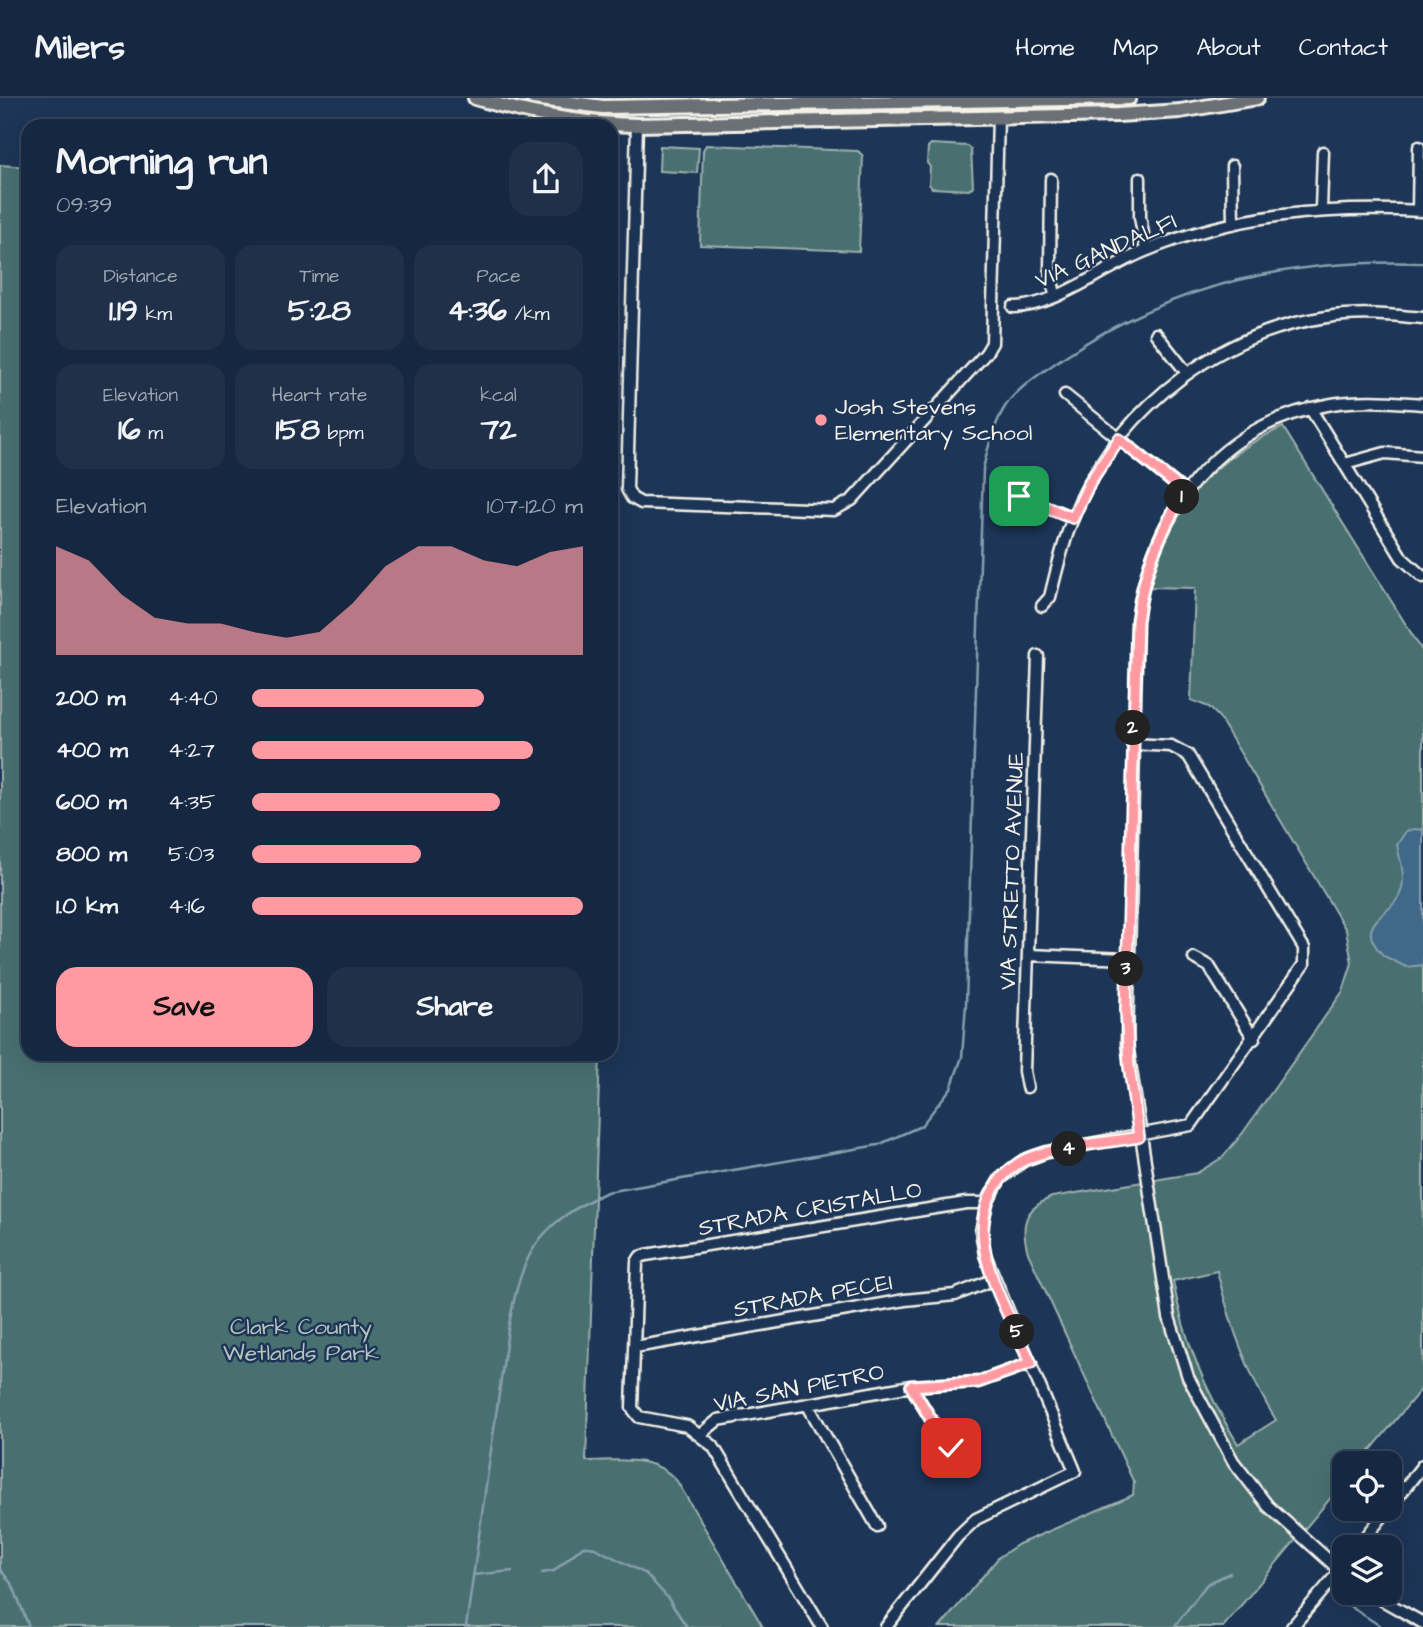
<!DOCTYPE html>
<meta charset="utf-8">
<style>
:root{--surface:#162841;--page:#1f3048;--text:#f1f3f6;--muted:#9ea6b1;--line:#35445a;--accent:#ff9aa2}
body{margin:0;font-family:"Architects Daughter",sans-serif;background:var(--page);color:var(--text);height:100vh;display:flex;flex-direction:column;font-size:26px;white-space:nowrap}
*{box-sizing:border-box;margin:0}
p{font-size:23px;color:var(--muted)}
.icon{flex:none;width:38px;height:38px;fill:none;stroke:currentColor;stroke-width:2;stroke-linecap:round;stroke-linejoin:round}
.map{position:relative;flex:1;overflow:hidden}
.details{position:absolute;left:21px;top:21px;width:597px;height:942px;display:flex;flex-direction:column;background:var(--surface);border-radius:21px;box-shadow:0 7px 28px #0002,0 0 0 2px var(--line)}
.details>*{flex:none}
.controls{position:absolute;left:1332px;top:1353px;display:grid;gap:14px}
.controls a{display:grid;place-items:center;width:70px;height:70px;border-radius:14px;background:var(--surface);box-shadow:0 7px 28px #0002,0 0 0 2px var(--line);font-size:35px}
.pin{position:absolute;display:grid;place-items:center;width:60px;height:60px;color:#fff;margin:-30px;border-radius:14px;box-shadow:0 4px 10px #0006}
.km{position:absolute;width:35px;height:35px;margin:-18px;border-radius:50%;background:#222;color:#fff;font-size:19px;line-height:35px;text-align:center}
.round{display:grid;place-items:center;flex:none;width:74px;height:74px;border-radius:21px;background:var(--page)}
.summary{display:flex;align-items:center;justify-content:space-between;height:119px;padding:0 35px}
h1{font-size:38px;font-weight:700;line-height:52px}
.stats{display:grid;grid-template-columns:repeat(3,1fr);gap:10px;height:119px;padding:7px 35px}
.stats div{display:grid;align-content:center;border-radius:18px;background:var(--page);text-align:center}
.stats b{font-size:30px;font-weight:700}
.stats small{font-size:19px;font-weight:400}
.stats p{font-size:19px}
.chart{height:196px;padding:14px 35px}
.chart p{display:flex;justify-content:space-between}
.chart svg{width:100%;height:126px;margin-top:7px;fill:var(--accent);opacity:.7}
.action{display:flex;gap:14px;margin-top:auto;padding:14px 35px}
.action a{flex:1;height:80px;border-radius:21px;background:var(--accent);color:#111;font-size:28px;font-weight:700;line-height:80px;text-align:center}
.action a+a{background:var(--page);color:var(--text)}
ul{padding:0 35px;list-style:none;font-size:23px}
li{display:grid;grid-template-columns:112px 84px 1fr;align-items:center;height:52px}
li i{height:18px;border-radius:9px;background:var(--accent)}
header{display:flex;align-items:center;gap:42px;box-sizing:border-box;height:98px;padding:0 35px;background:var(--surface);border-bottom:2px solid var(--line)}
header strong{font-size:33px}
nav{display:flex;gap:38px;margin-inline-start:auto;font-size:24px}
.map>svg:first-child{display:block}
.green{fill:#496f71;stroke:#9eb0ac;stroke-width:2;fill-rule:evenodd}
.water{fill:#406888;stroke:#889fae;stroke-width:2}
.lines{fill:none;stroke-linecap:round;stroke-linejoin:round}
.stream{stroke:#889fae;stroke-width:2.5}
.minor-casing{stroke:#f4f1e8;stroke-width:15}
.major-casing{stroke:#f4f1e8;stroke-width:18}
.minor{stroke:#1d3557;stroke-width:10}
.major{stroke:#6b6f75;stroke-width:12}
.route-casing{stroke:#fff;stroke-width:14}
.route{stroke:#ff9aa2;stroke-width:9}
.poi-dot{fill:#ff9aa2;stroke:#1d3557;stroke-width:2.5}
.labels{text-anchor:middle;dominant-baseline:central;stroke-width:5;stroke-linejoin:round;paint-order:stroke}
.street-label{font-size:23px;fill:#f4f1e8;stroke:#1d3557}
.poi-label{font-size:23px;fill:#f4f1e8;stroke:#1d3557;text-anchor:start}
.park-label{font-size:23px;fill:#b8c4be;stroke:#1d3557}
</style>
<header>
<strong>Milers</strong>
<nav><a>Home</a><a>Map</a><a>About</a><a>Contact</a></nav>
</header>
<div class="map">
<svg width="1423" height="1529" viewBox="0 0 1423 1529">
<rect width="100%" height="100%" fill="#1d3557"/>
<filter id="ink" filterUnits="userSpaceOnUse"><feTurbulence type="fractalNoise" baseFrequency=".0143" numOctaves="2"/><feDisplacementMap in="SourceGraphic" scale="14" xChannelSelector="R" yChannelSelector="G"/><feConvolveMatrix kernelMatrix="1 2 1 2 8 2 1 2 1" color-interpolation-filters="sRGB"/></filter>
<g filter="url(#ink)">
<path class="green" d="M931,46L968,48L971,51L973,88L969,92L932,90L929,86L930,69L927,65L928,49Z
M706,47L858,53L863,58L859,153L700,147L703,52Z
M660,48L699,50L697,75L659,73Z
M0,67L28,69V956H600L586,1363C618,1363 654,1356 677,1383L763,1529H0Z
M1283,329L1423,554V1289L1360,1365H1344V1384L1223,1529H940L999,1459L1019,1446L1133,1397L1134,1385L1028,1155C1020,1126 1024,1111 1052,1099L1197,1075L1223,1059L1242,1036L1343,893L1352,865L1346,832L1219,619L1209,609L1191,602L1195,490L1149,489C1172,409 1206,364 1283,329ZM1217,1173C1230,1226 1247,1276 1276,1322L1238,1346C1206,1294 1184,1243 1173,1183Z"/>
<path class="water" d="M1414,731L1423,732V867L1406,869L1384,858C1350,824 1392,818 1400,796C1407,779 1400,763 1397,747L1406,733Z"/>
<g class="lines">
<path class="stream" d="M0,1471L13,1488L29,1529
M542,1475L554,1473L583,1448L595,1450L646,1476L667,1499L687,1529
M473,1477L512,1473
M1334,1498L1382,1529
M466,1529L508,1232C522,1155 535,1128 607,1094L878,1047L921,1028L951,990L962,959L966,906L983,371C988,349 994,326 1006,307C1019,288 1046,272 1064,259C1174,185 1292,161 1423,165
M1174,1529L1207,1486L1230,1475"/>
<g class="minor-casing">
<path id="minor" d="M637,27L627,391L632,400L641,405L834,412L852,402L986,255L992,245L998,19
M1232,68L1233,126
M1140,80V119L1146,152
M1051,81L1050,172L1055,197
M1321,111L1323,54
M1418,113L1419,49
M1013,209C1055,209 1105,169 1145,153C1234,116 1327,108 1423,113
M1156,236L1187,275
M1065,297L1185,394
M1310,310L1402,460L1423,479
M1345,366L1385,355L1423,358
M1019,398L1073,420
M1042,508L1050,499C1058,466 1066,434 1080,403C1126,306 1221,234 1327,219C1359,214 1391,217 1423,220
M1028,857L1127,861
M1194,860L1209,868L1254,941
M1027,989L1024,973L1038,558
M635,1249L905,1202L955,1197L995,1181
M911,1288L944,1343L960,1353
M807,1306L877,1428
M701,1336L718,1322L911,1288L978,1284L1031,1265
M1390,1409L1423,1367
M1358,1449L1389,1410
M1344,1476L1268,1408L1233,1363L1188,1279L1169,1219L1127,946L1137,523C1152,413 1218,325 1332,306C1362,301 1393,304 1423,306
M1368,1494L1423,1525
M822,1529L713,1348L687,1328L639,1319L632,1310L637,1164L640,1159L646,1157L966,1105H987
M886,1529L958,1438L976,1421L1075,1373L985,1157L981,1133L987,1105L1000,1081L1023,1063L1047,1054L1191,1027L1304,866V850L1188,657L1171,648L1132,646
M1292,1529L1344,1468"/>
</g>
<g class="major-casing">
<path id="major" d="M475,0C527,16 582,26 637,27L1118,17L1180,13L1257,0
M533,0L603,9L1129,0"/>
</g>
<use href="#minor" class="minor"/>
<use href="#major" class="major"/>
</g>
</g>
<g class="lines" filter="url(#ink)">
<g class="route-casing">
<path id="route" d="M951,1350L944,1343L911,1288L978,1284L1031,1265C1008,1212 959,1141 997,1086C1006,1073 1019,1063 1034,1058C1067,1047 1105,1045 1139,1039L1129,968L1126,911L1137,523C1143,474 1159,435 1185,394L1119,341L1090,384L1073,420L1019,398"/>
</g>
<use href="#route" class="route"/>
</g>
<circle class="poi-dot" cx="821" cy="322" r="7"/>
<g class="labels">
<g class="street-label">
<text transform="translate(1106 153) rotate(-24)">VIA GANDALFI</text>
<text transform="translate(1012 773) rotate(-88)">VIA STRETTO AVENUE</text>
<text transform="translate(810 1111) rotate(-10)">STRADA CRISTALLO</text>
<text transform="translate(813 1198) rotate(-10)">STRADA PECEI</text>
<text transform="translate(799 1290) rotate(-11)">VIA SAN PIETRO</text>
</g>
<g class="poi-label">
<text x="835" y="309">Josh Stevens<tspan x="835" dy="26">Elementary School</tspan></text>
</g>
<g class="park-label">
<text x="301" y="1229">Clark County<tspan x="301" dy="26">Wetlands Park</tspan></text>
</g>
</g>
</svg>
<div class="controls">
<a><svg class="icon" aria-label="locate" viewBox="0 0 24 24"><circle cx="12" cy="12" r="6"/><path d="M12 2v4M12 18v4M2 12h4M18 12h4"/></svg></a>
<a><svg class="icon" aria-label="layers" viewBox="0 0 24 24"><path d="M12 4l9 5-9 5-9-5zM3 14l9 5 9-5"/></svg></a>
</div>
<div class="pin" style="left:1019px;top:398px;background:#1e9e55"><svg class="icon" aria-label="arrive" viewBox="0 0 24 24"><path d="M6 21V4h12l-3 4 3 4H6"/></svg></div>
<div class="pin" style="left:951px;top:1350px;background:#d93025"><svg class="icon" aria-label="check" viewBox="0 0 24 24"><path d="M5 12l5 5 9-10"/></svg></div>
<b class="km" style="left:1182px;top:399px">1</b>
<b class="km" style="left:1133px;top:630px">2</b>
<b class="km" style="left:1126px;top:871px">3</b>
<b class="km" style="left:1069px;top:1051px">4</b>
<b class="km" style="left:1017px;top:1234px">5</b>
<section class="details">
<div class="summary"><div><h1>Morning run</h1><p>09:39</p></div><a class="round"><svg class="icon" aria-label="share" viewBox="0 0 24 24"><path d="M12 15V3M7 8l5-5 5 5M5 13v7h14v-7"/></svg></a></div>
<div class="stats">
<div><p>Distance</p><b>1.19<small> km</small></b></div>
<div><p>Time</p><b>5:28</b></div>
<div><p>Pace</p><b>4:36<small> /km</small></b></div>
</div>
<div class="stats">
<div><p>Elevation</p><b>16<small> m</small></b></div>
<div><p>Heart rate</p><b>158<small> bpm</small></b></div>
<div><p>kcal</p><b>72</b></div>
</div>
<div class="chart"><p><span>Elevation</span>107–120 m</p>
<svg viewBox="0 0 160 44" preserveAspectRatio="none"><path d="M0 44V6L10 11L20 23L30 31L40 33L50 33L60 36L70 38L80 36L90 26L100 13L110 6L120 6L130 11L140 13L150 8L160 6V44z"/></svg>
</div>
<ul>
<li><b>200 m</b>4:40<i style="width:70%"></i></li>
<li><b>400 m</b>4:27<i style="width:85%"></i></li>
<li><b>600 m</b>4:35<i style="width:75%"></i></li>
<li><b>800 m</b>5:03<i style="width:51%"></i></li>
<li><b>1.0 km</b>4:16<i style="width:100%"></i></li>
</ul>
<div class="action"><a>Save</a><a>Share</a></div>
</section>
</div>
